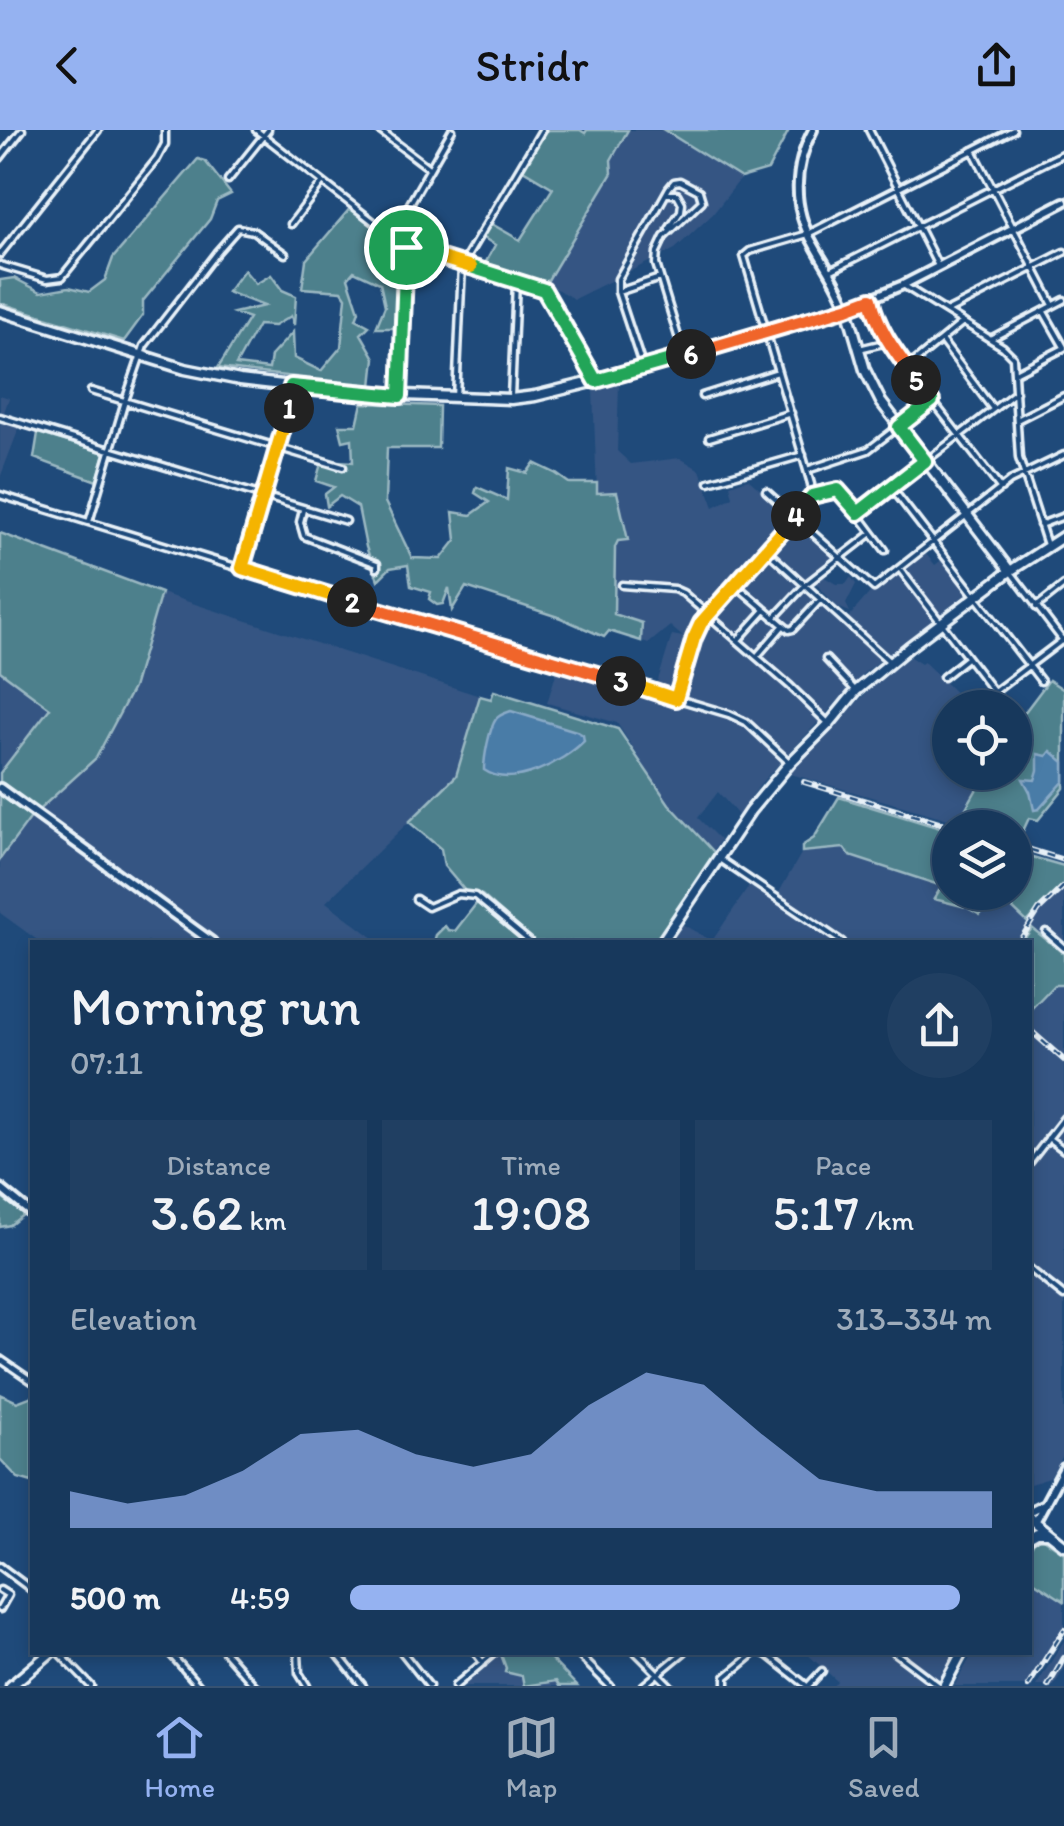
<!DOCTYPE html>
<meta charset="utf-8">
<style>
:root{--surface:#17385c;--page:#203f62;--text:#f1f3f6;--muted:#9eacbb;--line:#365272;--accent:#95b2f1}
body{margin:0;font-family:Itim,sans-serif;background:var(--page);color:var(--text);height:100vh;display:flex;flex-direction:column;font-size:38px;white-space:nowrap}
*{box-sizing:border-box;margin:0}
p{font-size:32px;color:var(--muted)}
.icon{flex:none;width:55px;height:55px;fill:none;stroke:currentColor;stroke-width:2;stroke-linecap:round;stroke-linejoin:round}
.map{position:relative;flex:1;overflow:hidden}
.panel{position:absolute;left:30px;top:810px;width:1002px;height:715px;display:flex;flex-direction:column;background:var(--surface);border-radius:0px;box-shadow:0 5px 15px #0003,0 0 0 2px var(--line)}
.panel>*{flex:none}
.fabs{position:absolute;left:932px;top:560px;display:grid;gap:20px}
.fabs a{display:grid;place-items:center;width:100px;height:100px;border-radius:50%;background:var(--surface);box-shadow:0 5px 15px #0003,0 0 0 2px var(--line);font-size:50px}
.pin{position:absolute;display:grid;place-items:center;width:85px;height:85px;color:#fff;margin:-42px;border:5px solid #fff;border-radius:50%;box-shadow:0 2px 10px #0007}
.km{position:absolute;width:50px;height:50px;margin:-25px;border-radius:50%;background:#222;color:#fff;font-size:28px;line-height:50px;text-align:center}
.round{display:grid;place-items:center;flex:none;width:105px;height:105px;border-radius:52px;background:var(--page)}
.headline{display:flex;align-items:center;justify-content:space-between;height:170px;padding:0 40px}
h1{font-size:55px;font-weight:600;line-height:75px}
.metrics{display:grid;grid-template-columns:repeat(3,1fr);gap:15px;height:170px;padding:10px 40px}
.metrics div{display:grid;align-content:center;border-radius:0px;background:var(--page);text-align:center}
.metrics b{font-size:50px;font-weight:600}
.metrics small{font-size:28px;font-weight:400}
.metrics p{font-size:28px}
.chart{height:280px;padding:20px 40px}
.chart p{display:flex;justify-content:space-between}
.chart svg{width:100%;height:180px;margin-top:10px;fill:var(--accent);opacity:.7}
ul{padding:0 40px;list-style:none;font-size:32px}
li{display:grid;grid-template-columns:160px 120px 1fr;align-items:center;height:75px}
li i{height:25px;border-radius:12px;background:var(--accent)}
header{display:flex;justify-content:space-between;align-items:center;height:130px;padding:0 40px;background:var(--accent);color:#111;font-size:45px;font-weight:600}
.dock{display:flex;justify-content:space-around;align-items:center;height:140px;border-top:2px solid var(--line);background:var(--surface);font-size:28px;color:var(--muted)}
.dock a{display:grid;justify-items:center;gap:5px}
.dock .selected{color:var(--accent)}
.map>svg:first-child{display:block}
.built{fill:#345583}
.green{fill:#4e808c;stroke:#9bb8c2;stroke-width:2.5}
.water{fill:#4a7ba7;stroke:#89aac7;stroke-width:2.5}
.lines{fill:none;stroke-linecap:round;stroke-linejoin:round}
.minor-casing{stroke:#e8f1f8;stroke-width:11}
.tertiary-casing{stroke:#e8f1f8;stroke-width:14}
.secondary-casing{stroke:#e8f1f8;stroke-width:15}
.minor{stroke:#1f4a7a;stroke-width:4}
.tertiary{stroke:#1f4a7a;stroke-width:6}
.secondary{stroke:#1f4a7a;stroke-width:8}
.rail-casing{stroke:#e8f1f8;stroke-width:6}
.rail{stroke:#1f4a7a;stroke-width:2.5;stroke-dasharray:8;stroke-linecap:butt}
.split-1-casing{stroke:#fff;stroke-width:20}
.split-2-casing{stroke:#fff;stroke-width:20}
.split-3-casing{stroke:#fff;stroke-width:20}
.split-4-casing{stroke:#fff;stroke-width:20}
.split-5-casing{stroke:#fff;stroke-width:20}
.split-6-casing{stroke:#fff;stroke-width:20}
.split-7-casing{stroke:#fff;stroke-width:20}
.split-8-casing{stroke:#fff;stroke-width:20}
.split-1{stroke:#22a559;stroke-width:12}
.split-2{stroke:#f5b400;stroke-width:12}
.split-3{stroke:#f0652b;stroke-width:12}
.split-4{stroke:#f5b400;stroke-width:12}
.split-5{stroke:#22a559;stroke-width:12}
.split-6{stroke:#f0652b;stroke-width:12}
.split-7{stroke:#22a559;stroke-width:12}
.split-8{stroke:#f5b400;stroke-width:12}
</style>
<header><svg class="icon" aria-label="back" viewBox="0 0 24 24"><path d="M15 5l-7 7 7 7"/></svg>Stridr<svg class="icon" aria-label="share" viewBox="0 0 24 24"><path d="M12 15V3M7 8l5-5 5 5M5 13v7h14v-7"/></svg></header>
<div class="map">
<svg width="1064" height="1556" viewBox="0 0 1064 1556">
<rect width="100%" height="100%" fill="#1f4a7a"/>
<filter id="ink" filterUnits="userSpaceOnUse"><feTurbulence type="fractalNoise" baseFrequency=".01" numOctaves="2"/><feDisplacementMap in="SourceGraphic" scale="20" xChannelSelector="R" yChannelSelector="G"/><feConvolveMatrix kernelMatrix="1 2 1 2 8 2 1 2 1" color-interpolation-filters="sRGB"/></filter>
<g filter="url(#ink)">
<path class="built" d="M546,0H580L585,3L587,0H789L768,40L741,48L713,84L675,119L574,169L553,157L542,160L519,110L553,58L523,40Z
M619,254L617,321L631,334L680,328L700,340L714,377L733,367L730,355L748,349L839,429L821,445L836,454H846L851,447L856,454L846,474L850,482L837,477L814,451L807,456L846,490L875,457L922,419L935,435L944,428L970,461L864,543L763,651L738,685L718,662L698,688L720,710L713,721L669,674L617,593L547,573L559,534L654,563L672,505L683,507L670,496L648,514L641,511V493L614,484L615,417L617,411L628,410L597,363L593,261Z
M0,265L9,268L2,288L21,293L0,348Z
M161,463L480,566L456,646L326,772L379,812H40L0,783V729L32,686L96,628L133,558Z
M910,527L921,534L924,532L970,577L950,578V642H1015V592L1049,550L1064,560V658L1038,690L1029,688L1023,701L1016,709L1015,698L976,697L787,643L886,543Z
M0,541L50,578L0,645Z
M844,718L881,737L943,756L935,769L966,777L979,785L990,773L997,771L1007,773L1027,792L1064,754V824L1033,799L1022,812H670L682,794L712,811L750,755L778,764L802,722Z
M1054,855H1064V1325L1050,1348L1030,1354V880Z
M1030,1449L1064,1471V1497L1025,1556H954L973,1523L1030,1522Z
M1064,1511V1539L1054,1556H1036Z
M500,1522L545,1523L577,1556H462Z
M806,1523H953L935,1556H833L837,1551Z"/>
<path class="green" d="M546,0H580L585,3L587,0H628L611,30L612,43L542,160L481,141L495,115L479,105L488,92L520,110L553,58L523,40Z
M664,0H789L768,40L741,48Z
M198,29L205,31L231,64L217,71L210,89L143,171V185L124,211L0,173V150L14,148L41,162L69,157L89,162L105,150L113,128Z
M352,76L406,117L402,198H376L385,176L380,153L354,141L348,148L359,181L356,189L369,196L361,204L375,228L372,256L218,238L249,188L234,183L264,176L227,162L244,140L256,154L271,145L282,160L296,166L294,195L291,186L274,196L258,195L236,235L269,239L271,226L293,202L294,228L321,241L341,217L346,167L342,161L302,158L306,130Z
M362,273L439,276L438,318H387L385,372L412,428L441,429L456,410L453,382L471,385L489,372L475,363L477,357L507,370L509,338L527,343L534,333L555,343L569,353H597V363L617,362L628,410L618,411L615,417L614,484L642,493L641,511L609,501L604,507L561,488L466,457L452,480L449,458L443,474L437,475L429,469L431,462L411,456L408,435L390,438L378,450L366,417L358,377L340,366L327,376L325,364L334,357L316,351L322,330L353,332L352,309L343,311L339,295H357Z
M38,303L105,323L97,351L34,328Z
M0,403L161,463L133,558L96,628L32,686L0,729V643L50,578L0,541Z
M1049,550L1064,560V658L1038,690L1029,688L1023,701L1016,709L1015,698L976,697L958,692L986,643L1015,642V595Z
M494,561L618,599L669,674L713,721L714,725L655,812H535L482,765L466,762L444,736L441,719L409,692L456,646L480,566L491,569Z
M839,667L950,701V762H1015V722L1064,736V754L1027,792L1007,773H990L980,785L966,777L934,769L942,756L850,726L844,718L802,722V716L814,708Z
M483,773L528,812H434L436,805L445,796L448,800L455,801L476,774Z
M1032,798L1064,824V855H1054L1030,880V812H1022Z
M3,1069L24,1084L10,1095L0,1097V1070Z
M0,1264L17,1272L32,1266V1352L18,1348L0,1329Z
M1038,1405L1064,1423V1471L1030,1449V1419Z
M500,1522L545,1523L577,1556H559L556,1551L524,1556L522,1546L505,1542L506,1538Z"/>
<path class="water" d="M511,581L576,601L583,605L584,611C563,632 512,660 484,640C484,628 489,599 496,589C500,584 506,583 511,581Z
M1051,621L1064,632V651L1039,679L1034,680L1030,662L1023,649L1035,650L1038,640V624L1047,626Z"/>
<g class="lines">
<g class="minor-casing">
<path id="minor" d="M256,0L406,117L544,160L550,167L596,251
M379,0L429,38
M869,0L938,136
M973,20L1053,175
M0,28L22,0
M228,50L268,0
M666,64H677L682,73L681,81L669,99
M291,94L322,53
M664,107L657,122L656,134L684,226
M0,124L98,0
M0,135L47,149L62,147L157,29L165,14V0
M832,140L1064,23
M903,155L1003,217L1013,227L1019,328L1047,415
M618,162L660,148
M871,170L875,186L890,216L1001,359
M948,181L1064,122
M1044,182L1064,217
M990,209L1064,170
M941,210L993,279
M859,219L888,212
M909,236L963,192
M643,238L618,162V149L669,58L674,52L680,51L699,61L702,71L665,106
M1015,243L1064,218
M91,261L343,337
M401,263L408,77L452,0
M702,266L778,242
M511,267L516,152
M456,268L462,135L542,0
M0,287L346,391
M1017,290L1064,266
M709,308L791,283
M807,340L868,320L932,271
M709,352L803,325
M891,357L1041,551
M766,361L874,458L1010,351L1064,325
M0,365L337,468L729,584L746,592L790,633
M812,366L840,360L885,420
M303,380L300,392L304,406L377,434V438
M858,383L1016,262
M89,392L125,271L144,216L216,123L238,98L253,101L285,124
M1040,395L1064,386
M766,420L890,532
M242,439L286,294L291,256
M900,439L1006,578
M1010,441L1064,512
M735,454L789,500L793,499L820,470
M622,455L674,459L683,463L790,556L829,594
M1036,477L1064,455
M774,488L805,455L872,403
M738,510L765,480
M757,526L783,496
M826,529L856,561
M943,547L967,528
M677,567L693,508L701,493L812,366L811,354L744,126L750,121L808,104L1013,0
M973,578L1064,509
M718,728L842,812
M416,769L428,777L458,764L475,766L530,812
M1046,802L1064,818
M1048,1008L1064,1020
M1030,1032L1064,988
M1030,1139L1064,1166
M0,1229L32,1251
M0,1436L32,1460
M0,1460L8,1465L0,1479
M58,1522L91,1556
M169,1522L199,1556
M225,1522L255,1556
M298,1522L299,1543L307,1556
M336,1522L363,1556
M402,1522L429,1556
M475,1522L483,1533
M576,1522L610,1556
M636,1522L670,1556
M762,1522L768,1525L807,1556
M894,1522L939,1556
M455,1556L495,1522
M643,1556L684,1522
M726,1556V1547L756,1522
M808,1556L822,1541"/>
</g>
<g class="tertiary-casing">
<path id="tertiary" d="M813,0C793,37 792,78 814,115C826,137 839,154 847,178L903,155L1064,72
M0,658L212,812
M0,1058L32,1084
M1030,1381L1044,1374
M1035,1392L1064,1338"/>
</g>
<g class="secondary-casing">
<path id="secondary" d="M0,181L185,239L240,250L350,263L511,269L535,266L596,251L847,178L865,240L881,272L1010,441
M662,812L750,681L790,633L829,594L856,561L909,517L1010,441L1064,406
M1030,1388L1064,1415
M1030,1407L1037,1403H1048
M11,1556L51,1522
M944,1556L962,1522"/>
</g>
<use href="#minor" class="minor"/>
<use href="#tertiary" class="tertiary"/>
<use href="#secondary" class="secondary"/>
<g class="rail-casing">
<path id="rail" d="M804,652L956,698
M1015,715L1064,730
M1019,812L1039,780L1064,756
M1030,900L1064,930
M1028,1556L1064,1500
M1048,1556L1064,1528"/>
</g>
<use href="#rail" class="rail"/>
</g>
</g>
<g class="lines" filter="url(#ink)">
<g class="split-1-casing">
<path id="split-1" d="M289,278L291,256L400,266L406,117"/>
</g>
<g class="split-2-casing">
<path id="split-2" d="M289,278L242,438L352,472"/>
</g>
<g class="split-3-casing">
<path id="split-3" d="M352,472L621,551"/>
</g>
<g class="split-4-casing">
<path id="split-4" d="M621,551L676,569L694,508L701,493L796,386"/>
</g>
<g class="split-5-casing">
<path id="split-5" d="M796,386L812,366L838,360L858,383L925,331L899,297L932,271L916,250"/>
</g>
<g class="split-6-casing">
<path id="split-6" d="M691,224L847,178L871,169C878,201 897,224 916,250"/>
</g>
<g class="split-7-casing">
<path id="split-7" d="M471,137L544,160L596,251L691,224"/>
</g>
<g class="split-8-casing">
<path id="split-8" d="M406,117L471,137"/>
</g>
<use href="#split-1" class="split-1"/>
<use href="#split-2" class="split-2"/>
<use href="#split-3" class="split-3"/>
<use href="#split-4" class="split-4"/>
<use href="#split-5" class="split-5"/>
<use href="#split-6" class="split-6"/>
<use href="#split-7" class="split-7"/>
<use href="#split-8" class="split-8"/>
</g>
</svg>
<div class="fabs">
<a><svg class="icon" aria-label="locate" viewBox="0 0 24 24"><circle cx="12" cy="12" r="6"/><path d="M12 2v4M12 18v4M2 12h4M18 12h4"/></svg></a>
<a><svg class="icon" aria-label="layers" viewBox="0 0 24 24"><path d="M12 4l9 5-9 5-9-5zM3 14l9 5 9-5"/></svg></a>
</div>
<div class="pin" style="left:406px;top:117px;background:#1e9e55"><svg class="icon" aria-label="arrive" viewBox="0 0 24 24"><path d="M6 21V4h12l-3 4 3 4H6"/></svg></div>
<b class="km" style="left:289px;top:278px">1</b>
<b class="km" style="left:352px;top:472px">2</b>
<b class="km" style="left:621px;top:551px">3</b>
<b class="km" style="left:796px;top:386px">4</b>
<b class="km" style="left:916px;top:250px">5</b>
<b class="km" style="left:691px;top:224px">6</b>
<section class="panel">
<div class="headline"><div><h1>Morning run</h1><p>07:11</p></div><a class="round"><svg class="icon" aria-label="share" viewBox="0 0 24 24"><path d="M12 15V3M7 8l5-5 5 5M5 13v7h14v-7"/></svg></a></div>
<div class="metrics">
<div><p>Distance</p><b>3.62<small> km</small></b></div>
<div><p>Time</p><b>19:08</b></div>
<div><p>Pace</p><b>5:17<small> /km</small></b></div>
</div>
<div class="chart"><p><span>Elevation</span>313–334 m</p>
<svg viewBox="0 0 160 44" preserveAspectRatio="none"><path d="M0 44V35L10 38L20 36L30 30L40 21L50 20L60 26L70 29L80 26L90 14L100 6L110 9L120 21L130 32L140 35L150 35L160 35V44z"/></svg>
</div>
<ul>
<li><b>500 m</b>4:59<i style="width:95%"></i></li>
</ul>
</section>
</div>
<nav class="dock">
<a class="selected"><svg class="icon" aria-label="home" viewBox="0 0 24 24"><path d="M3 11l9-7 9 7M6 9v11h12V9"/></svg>Home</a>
<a><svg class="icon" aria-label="map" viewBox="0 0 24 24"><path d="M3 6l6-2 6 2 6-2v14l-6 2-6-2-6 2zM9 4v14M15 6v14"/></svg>Map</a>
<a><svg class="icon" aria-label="saved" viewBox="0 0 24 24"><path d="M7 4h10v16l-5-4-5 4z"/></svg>Saved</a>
</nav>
